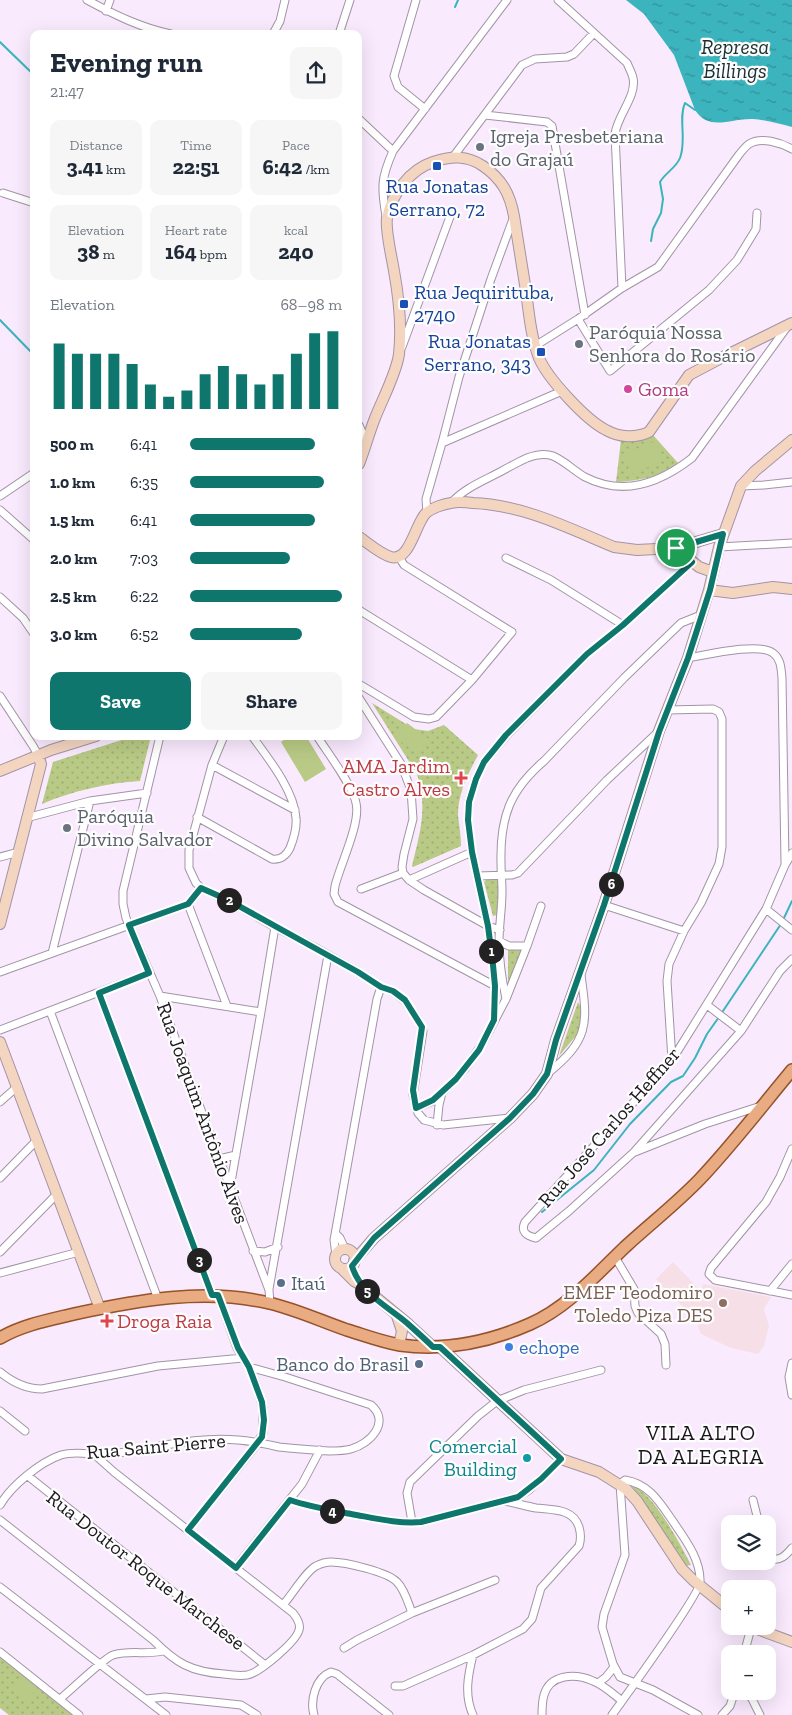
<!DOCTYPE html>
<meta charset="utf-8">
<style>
:root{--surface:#fff;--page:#f6f6f7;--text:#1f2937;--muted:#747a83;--accent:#0f766e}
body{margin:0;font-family:"Zilla Slab",serif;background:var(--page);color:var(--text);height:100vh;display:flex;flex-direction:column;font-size:19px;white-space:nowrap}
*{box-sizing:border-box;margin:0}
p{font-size:16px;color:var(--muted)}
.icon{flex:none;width:28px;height:28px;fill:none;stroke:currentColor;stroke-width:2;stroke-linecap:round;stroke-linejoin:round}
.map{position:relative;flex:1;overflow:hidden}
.drawer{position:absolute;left:30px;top:30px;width:332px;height:710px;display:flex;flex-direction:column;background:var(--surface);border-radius:10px;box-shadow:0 5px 20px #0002}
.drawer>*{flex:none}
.fabs{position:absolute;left:721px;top:1515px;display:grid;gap:10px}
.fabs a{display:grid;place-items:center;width:55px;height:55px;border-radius:10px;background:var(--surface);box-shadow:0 5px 20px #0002;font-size:25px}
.pin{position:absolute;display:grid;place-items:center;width:42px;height:42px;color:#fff;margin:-21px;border:2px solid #fff;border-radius:50%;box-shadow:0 1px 5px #0007}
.km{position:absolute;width:25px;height:25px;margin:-12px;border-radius:50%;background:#222;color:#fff;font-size:14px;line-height:25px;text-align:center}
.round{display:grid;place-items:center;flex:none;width:52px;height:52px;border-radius:10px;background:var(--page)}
.summary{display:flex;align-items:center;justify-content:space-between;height:85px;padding:0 20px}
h1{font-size:28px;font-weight:800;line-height:38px}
.metrics{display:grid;grid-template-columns:repeat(3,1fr);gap:8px;height:85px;padding:5px 20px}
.metrics div{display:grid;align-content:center;border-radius:10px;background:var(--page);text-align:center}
.metrics b{font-size:21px;font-weight:800}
.metrics small{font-size:14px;font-weight:400}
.metrics p{font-size:14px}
.chart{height:140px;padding:10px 20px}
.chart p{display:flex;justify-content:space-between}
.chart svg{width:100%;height:90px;margin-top:5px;stroke:var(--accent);stroke-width:6}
.action{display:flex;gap:10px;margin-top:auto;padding:10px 20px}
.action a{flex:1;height:58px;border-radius:10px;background:var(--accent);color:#fff;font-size:20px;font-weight:800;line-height:58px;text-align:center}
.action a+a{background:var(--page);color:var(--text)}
ul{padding:0 20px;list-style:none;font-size:16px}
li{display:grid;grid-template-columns:80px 60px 1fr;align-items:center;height:38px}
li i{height:12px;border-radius:6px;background:var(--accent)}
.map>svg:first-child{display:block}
.education{fill:#f7dfe8}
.grass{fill:url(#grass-dots)}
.garden{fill:#b8ca85}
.water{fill:url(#water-ripples)}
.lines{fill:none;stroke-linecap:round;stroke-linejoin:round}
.stream{stroke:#3cb4bd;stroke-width:2}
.street-casing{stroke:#a294a6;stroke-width:9}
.secondary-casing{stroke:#a294a6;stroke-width:12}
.primary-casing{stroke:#965228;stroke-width:14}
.street{stroke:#fff;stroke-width:7}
.secondary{stroke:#f4d5c0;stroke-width:10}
.primary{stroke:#e8ab82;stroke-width:11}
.route-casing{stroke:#fff;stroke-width:10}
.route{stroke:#0f766e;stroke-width:6}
.worship-dot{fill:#6b7280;stroke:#fdfdfd;stroke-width:2}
.transit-dot{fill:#1a4fb4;stroke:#fdfdfd;stroke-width:2}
.hotel-dot{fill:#d1479c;stroke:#fdfdfd;stroke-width:2}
.health-dot{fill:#e0444e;stroke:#fdfdfd;stroke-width:2}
.service-dot{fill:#5c6f8a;stroke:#fdfdfd;stroke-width:2}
.education-dot{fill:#8d6e63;stroke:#fdfdfd;stroke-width:2}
.shop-dot{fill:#3f7fe0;stroke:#fdfdfd;stroke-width:2}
.culture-dot{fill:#0f9aa8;stroke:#fdfdfd;stroke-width:2}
.labels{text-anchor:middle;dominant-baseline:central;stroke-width:4.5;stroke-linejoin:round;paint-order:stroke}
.worship-label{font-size:20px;fill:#5b616d;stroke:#fdfdfd;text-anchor:start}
.transit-label{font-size:20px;fill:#164399;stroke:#fdfdfd}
.hotel-label{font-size:20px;fill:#b23c85;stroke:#fdfdfd;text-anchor:start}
.health-label{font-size:20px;fill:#be3a42;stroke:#fdfdfd;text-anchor:end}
.street-label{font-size:20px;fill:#1b161d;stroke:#fdfdfd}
.service-label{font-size:20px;fill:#4e5e75;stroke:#fdfdfd;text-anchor:start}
.education-label{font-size:20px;fill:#785e54;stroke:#fdfdfd;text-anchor:end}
.shop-label{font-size:20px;fill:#366cbe;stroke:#fdfdfd;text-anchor:start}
.culture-label{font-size:20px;fill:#0d838f;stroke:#fdfdfd;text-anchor:end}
.water-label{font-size:21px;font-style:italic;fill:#1a2f31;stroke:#fdfdfd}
.neighbourhood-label{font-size:21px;letter-spacing:1px;fill:#1b161d;stroke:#fdfdfd}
</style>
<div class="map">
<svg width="792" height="1715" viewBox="0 0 792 1715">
<defs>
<pattern id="grass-dots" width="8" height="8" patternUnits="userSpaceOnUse" patternTransform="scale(1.25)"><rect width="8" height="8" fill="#b8ca85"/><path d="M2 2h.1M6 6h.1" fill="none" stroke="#9ead72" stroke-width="1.8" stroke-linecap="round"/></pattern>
<pattern id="water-ripples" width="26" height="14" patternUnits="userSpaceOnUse" patternTransform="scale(1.25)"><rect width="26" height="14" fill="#3cb4bd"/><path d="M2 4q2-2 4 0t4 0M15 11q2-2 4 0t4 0" fill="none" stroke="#329199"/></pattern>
</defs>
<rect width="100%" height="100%" fill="#f9eafd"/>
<path class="education" d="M673,1262L699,1289L702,1288L703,1284L771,1297L764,1309L769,1326L764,1346L758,1354L731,1348L701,1334L694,1316L673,1298L656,1279Z"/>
<path class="grass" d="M653,435L678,463C660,477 639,481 616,482L621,440C634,441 642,442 653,435Z
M372,703L414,729L428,731L444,725L478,755C468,774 458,793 458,815C459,825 461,835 461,846L413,867L412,866C420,832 428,808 417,774Z
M134,736H151L140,781C107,783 72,791 42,804L53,762Z
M497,878L501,882L497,915L493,916L484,882L487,879Z
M512,948L519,949L524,953L508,987V950Z
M578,1002L589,1020L559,1056Z
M632,1486C653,1491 681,1546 691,1565L685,1566Z
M0,1656L74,1715H9L0,1708Z"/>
<path class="garden" d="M656,441L664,461L631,474L623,454Z
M407,723L430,740L419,755L396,738Z
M289,736H306L326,769L305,782L281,742Z
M21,1676L37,1688L28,1700L12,1688Z"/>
<path class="water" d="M626,0H792V127C780,124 766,120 753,119C731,118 709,132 695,110L674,55L644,14Z"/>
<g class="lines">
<path class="stream" d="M455,7L458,0
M0,42L34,75
M651,241L653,229L661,213L663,199L660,182C665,173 676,168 680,158C687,140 678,118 685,103L695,110
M0,320L34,355
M784,918L792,901
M721,1014L781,924
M542,1212L594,1170L630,1124L671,1082L683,1076L695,1058L707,1034L719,1017"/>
<g class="street-casing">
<path id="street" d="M87,0C113,14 141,28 171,34
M416,0L394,76L398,87L425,109
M558,0L627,63C629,68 632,73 633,78C637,96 617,116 615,134L622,288
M106,11L110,0
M273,34L280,21L285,0
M339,34L350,0
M485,115L547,122L552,126L585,315
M359,119L393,151
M453,157L522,65L535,59L567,57L574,54L594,33
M3,193L34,203
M386,216C381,187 381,178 393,151L507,0
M578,319L610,371L709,290L737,260L756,229L757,213
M535,346L578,319L622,288L658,267L738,156C741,152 745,147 749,144C761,136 781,143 792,149
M402,347L451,214
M359,425L366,442
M442,443L562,391
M741,486L764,485L792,482
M0,496L34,473
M452,502C465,488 483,481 500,472C509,467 518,462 527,458C535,455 545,453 553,456C565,461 574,471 585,477C624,497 660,483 692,458L787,327
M0,510L34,540
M427,513L426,499L442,443L459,377L491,279L513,219
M719,547L792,543
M506,558L551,580L623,625
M0,597L23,618L34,634
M359,610L472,680
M688,658C706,655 759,642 773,653C781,659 781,668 782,678L785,863
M359,684L414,717L429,719L436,717L472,680L512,632L404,565L399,557
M0,696L33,746L38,755
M359,698L401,764L411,790L413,819L404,854L402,867L403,873L409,880L424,890L488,926L500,930
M667,710L713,709L719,712L722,719V847L719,864L701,903L684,931L669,964L667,981L672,1060
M160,736L123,891V904L126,918L160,996L205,1121L269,1290L270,1303
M224,736L212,765L189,850V868L196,883L201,888L228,900L275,927L316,948L358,972L381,987L393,991L405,1001L418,1020L423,1031L413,1095L418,1113L424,1120L443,1125L510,1118
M317,736C327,752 353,786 356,803C361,823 340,865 335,886L334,894L338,902L495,986
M212,765L295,810
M197,817L272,859C281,860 286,856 290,848C294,838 297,828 296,818C294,790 268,758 252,736
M26,818L90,801L147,793
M792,853L785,865L766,909L672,1060L525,1222C520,1232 527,1236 536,1238L569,1211L634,1152L741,1031L780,971L792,959
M0,857L19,852
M477,876L512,875L518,873L607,780L658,732
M409,880L472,852
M201,888L188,904L227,1006
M361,889L403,873
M604,905L684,931
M766,909L792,930
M499,941L509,946H527
M52,953L90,801
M0,972L188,904
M99,993L212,1295
M160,996L261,1012
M506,999C502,980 499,961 499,942C499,925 502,909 502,892C502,882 501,872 501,862C500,817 510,790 544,761L624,678L681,623L701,615
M707,1005L741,1031
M50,1011L158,1299
M494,1020L495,986L493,965L488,926L472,852L468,820L469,801L476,779L484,762L507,735L587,654L623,625L692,562
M0,1030L149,973
M547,1074C589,1040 588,1025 581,975
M0,1102L18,1086
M416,1108L433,1101L441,1094
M437,1125L439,1105L442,1093L465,1069L484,1041L506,999L527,946L541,906
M792,1149L780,1177L766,1202L711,1268L709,1274L715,1280L792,1295
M635,1152L705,1124L761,1106
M219,1159L236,1155
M0,1178L37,1140
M230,1188L261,1012L275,927
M336,1234L340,1238L345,1249
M253,1251L265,1252L278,1247
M0,1252L57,1194
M336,1255L334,1240L377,999L381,987
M615,1257L634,1289L635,1306L638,1313L661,1334L665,1344L666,1365
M0,1273L79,1252
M269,1289L328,955
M770,1291L792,1264
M792,1363L789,1377L792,1395
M0,1372C12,1382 26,1389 42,1389L158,1366L243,1358
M0,1411L25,1431
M28,1476L265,1665
M290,1500C310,1507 331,1510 351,1514C374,1518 398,1524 421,1522L518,1497L529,1490L561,1459
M753,1500L759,1524
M0,1505C11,1486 40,1462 61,1455C77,1450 94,1456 110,1454C154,1449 193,1436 238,1440C252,1441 266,1444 279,1447C296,1449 312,1450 329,1451C336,1451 344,1451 351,1449C370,1444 391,1422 371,1405L285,1377L249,1367
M0,1520L153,1640C176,1663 191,1672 224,1674C231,1675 240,1676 247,1675C259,1673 296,1642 299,1630C301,1624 297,1618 293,1613L114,1472L95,1455
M412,1522L407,1493L410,1482L478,1416L497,1401L524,1390L601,1370
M188,1530L254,1448L263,1433V1408L258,1390L249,1367L237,1348L218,1295
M768,1552L770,1558C780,1562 786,1555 792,1548
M236,1567L302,1484L320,1450
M0,1587L166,1715
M283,1605C292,1595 305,1572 316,1566C320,1564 326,1562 331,1562C345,1562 388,1572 397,1582C405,1590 408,1603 412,1613
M344,1648L357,1640L412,1613L495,1580
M0,1652L79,1715
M744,1654L751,1628
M473,1655C468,1675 464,1695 473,1715
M598,1683L606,1677L614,1667
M395,1686H403L473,1655L523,1629L532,1619L541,1588L579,1546C581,1540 581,1534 579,1527C573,1508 552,1510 536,1508C526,1506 515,1503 505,1501
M746,1691L752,1699L760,1715
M60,1699C70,1691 104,1658 113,1655C129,1650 147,1655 163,1651
M146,1699L165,1697L241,1705L257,1715
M314,1715C310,1701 315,1678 331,1672L337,1674L389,1715
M542,1715C542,1709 542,1702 544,1695C550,1674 575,1673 593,1681C604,1685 613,1694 622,1701
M612,1715C625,1697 700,1594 700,1582C701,1559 684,1538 672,1520C659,1501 649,1484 625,1480L620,1484L625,1555L604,1614L602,1627L613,1664L620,1677L653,1690L698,1715
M722,1715L730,1706L735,1691"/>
</g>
<g class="secondary-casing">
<path id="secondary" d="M359,464C365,449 369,433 375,418C382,400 397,372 399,354C402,326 399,298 394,271C392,258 385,230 387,218C392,194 409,170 433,162C451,156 467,155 483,166C502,179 510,194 514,216C518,241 522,266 526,291C529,314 531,337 539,358C548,379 586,420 606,430C620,438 636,438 649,432L689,375L723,357L792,323
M359,537C368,543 380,554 391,557C410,562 415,524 426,513C432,508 443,504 451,503C458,501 466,502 473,503C524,505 568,528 614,547L637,550L676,548L723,534
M676,548L699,567L713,572
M709,590L733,593L773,587L792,589
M0,771L51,750L96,736
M0,924L40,768L41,764L38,755
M0,1042L100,1309
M335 1259a10 10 0 1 1 20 0a10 10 0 1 1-20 0Z
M354,1261L374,1238L510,1118L533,1094L547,1074L556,1040L604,905L659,731L688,658L709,590L719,547L741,486L755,471L792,440
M341,1268L354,1281L361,1285L407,1323L433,1347
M397,1316L402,1331L399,1345
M440,1347L561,1459L599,1472L626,1489L637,1501L682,1569L693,1580L730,1610
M749,1626L792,1642"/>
</g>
<g class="primary-casing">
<path id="primary" d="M0,1338C22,1325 49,1320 74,1314C138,1300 204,1288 269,1303C295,1309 321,1321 347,1330C364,1335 382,1342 400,1345C444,1351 489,1342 530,1324C567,1308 597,1274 625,1247C650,1224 677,1203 700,1179C733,1144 762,1106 792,1070"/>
</g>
<use href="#street" class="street"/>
<use href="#secondary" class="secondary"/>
<use href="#primary" class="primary"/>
</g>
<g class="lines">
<g class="route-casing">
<path id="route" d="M723,534L710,590L688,658L659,732L604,905L556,1040L547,1074L533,1094L510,1118L374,1238L352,1266C360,1293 387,1306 407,1323C416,1331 425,1339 433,1347H440L561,1459L541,1479L518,1497L421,1522C398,1524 374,1518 351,1514C330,1510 310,1507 290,1500L236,1568L188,1530L262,1437L264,1420L262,1402L249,1367L238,1348L218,1295H212L99,993L149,973L129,925L188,904L201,888L228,900L358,972L381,987L393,991L405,1000L422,1027L413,1090L416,1108L433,1100L456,1079L479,1050L494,1020L495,986L493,965L488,926L472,852L468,820L469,802L476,779L484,762L506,735L587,654L623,625L692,562L676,548Z"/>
</g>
<use href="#route" class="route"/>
</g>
<g class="worship-dot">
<circle cx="480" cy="147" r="5"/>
<circle cx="579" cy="344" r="5"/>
<circle cx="67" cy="828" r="5"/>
</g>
<g class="transit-dot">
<rect x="432" y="161" width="10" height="10" rx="2.5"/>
<rect x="399" y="299" width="10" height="10" rx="2.5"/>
<rect x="536" y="347" width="10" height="10" rx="2.5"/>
</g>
<circle class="hotel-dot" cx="628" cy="389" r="5"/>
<g class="health-dot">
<path d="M458.5 770.5h5v5h5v5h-5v5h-5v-5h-5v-5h5z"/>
<path d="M104.5 1313.5h5v5h5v5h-5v5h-5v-5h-5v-5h5z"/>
</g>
<g class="service-dot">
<circle cx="281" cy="1283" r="5"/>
<circle cx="419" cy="1364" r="5"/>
</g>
<circle class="education-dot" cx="723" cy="1303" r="5"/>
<circle class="shop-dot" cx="509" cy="1347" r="5"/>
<circle class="culture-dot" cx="527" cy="1458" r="5"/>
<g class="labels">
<g class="worship-label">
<text x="490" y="136">Igreja Presbeteriana<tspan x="490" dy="23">do Grajaú</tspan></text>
<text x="589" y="332">Paróquia Nossa<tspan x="589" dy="23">Senhora do Rosário</tspan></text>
<text x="77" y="816">Paróquia<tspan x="77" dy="23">Divino Salvador</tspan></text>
</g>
<g class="transit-label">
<text x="437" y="186">Rua Jonatas<tspan x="437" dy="23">Serrano, 72</tspan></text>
<text x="414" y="292" text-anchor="start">Rua Jequirituba,<tspan x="414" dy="23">2740</tspan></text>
<text x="531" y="341" text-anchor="end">Rua Jonatas<tspan x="531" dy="23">Serrano, 343</tspan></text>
</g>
<g class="hotel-label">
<text x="638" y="389">Goma</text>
</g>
<g class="health-label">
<text x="450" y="766">AMA Jardim<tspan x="450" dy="23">Castro Alves</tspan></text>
<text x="117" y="1321" text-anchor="start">Droga Raia</text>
</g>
<g class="street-label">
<text transform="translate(203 1113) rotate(70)">Rua Joaquim Antônio Alves</text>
<text transform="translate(609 1127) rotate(-49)">Rua José Carlos Heffner</text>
<text transform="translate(156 1446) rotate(-5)">Rua Saint Pierre</text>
<text transform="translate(146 1570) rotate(38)">Rua Doutor Roque Marchese</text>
</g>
<g class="service-label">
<text x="291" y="1283">Itaú</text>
<text x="409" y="1364" text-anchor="end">Banco do Brasil</text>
</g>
<g class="education-label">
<text x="713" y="1292">EMEF Teodomiro<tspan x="713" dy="23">Toledo Piza DES</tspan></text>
</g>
<g class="shop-label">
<text x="519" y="1347">echope</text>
</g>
<g class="culture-label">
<text x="517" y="1446">Comercial<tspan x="517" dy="23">Building</tspan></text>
</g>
<g class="water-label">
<text x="735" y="46">Represa<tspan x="735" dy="24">Billings</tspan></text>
</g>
<g class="neighbourhood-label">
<text x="701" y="1432">VILA ALTO<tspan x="701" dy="24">DA ALEGRIA</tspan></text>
</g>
</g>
</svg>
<div class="fabs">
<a><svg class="icon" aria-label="layers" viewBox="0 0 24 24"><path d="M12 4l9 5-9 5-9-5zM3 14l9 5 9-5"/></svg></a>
<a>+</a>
<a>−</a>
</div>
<div class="pin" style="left:676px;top:548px;background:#1e9e55"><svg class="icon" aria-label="arrive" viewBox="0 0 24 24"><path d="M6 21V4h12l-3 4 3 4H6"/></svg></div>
<b class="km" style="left:491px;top:951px">1</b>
<b class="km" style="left:229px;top:900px">2</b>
<b class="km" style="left:199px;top:1260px">3</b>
<b class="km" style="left:332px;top:1511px">4</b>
<b class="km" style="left:367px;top:1291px">5</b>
<b class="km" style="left:611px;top:884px">6</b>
<section class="drawer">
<div class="summary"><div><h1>Evening run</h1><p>21:47</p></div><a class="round"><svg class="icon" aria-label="share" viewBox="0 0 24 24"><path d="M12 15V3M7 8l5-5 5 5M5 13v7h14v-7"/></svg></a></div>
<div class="metrics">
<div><p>Distance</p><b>3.41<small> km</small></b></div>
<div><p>Time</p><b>22:51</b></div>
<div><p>Pace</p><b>6:42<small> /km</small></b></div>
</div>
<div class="metrics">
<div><p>Elevation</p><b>38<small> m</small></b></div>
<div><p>Heart rate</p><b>164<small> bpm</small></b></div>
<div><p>kcal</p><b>240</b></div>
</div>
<div class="chart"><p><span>Elevation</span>68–98 m</p>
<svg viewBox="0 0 160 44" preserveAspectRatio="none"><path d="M5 44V12M15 44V17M25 44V17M35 44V17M45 44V22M55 44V32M65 44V38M75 44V35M85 44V27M95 44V23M105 44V27M115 44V32M125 44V27M135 44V17M145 44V7M155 44V6"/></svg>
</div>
<ul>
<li><b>500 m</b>6:41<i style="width:82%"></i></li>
<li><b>1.0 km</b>6:35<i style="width:88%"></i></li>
<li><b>1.5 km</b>6:41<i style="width:82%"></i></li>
<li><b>2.0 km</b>7:03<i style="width:66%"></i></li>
<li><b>2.5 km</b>6:22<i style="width:100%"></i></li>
<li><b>3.0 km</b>6:52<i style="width:74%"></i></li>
</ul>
<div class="action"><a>Save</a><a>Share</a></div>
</section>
</div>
